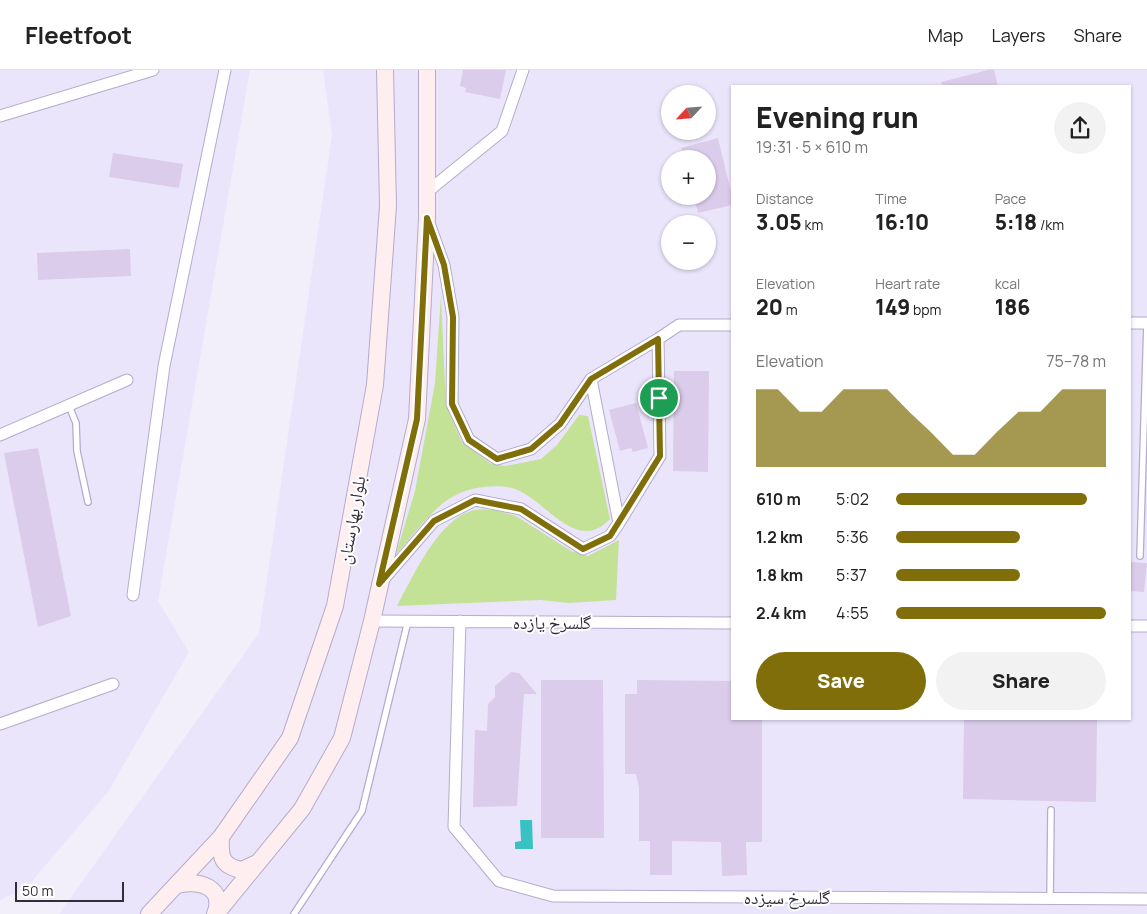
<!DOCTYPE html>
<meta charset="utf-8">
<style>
:root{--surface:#fff;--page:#f2f2f2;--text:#222;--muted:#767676;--line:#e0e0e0;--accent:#7f6e0a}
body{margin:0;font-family:Manrope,"Noto Naskh Arabic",sans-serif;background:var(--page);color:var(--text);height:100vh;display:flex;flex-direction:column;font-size:19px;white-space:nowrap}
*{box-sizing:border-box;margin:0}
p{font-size:16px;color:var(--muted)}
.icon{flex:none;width:28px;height:28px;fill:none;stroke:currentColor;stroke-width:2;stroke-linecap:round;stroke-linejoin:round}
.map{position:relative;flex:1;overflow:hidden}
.drawer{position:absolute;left:731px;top:15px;width:400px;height:635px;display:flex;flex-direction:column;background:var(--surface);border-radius:0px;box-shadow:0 1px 4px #0004}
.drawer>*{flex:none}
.needle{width:32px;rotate:244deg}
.controls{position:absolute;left:661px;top:15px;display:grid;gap:10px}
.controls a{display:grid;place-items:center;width:55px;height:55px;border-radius:50%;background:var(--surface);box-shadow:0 1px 4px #0004;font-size:25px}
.scale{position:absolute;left:15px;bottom:12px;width:109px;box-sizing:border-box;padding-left:5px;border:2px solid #312d39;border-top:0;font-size:14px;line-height:18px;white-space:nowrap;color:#312d39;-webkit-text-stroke:4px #fff;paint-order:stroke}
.pin{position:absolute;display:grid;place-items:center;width:42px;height:42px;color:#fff;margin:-21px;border:2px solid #fff;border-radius:50%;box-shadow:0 1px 5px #0007}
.round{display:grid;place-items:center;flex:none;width:52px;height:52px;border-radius:26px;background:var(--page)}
.headline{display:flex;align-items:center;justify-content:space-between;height:85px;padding:0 25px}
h1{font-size:28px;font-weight:800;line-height:38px}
.stats{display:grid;grid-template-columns:repeat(3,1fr);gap:8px;height:85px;padding:5px 25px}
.stats div{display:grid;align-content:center}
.stats b{font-size:21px;font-weight:800}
.stats small{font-size:14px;font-weight:400}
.stats p{font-size:14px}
.chart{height:140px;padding:10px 25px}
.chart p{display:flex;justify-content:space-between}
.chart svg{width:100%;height:90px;margin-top:5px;fill:var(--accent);opacity:.7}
.button{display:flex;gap:10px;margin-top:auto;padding:10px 25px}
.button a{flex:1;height:58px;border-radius:30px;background:var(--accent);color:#fff;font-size:20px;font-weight:800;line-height:58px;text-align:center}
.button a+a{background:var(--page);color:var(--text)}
ul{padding:0 25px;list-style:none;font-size:16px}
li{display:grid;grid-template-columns:80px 60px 1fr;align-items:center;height:38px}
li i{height:12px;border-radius:6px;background:var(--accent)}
header{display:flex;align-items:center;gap:30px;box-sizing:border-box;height:70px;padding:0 25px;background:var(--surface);border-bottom:1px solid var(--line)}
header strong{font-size:24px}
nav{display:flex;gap:28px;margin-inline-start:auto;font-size:18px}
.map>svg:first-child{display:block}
.built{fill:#ebe5fc;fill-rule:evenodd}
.green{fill:#c4e295}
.water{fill:#39c2c4}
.building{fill:#daccea}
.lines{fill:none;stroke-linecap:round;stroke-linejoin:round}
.lane-casing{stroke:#b4acca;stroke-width:8}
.street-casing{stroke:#b4acca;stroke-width:13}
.secondary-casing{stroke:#b4acca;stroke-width:18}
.lane{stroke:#fff;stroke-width:5.5}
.street{stroke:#fff;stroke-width:11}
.secondary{stroke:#ffeeef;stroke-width:16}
.route-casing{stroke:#fff;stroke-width:10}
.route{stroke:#7f6e0a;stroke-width:6}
.labels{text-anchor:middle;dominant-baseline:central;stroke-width:4;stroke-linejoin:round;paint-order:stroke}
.street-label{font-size:18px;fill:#312d39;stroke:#fff}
</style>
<header>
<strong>Fleetfoot</strong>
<nav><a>Map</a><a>Layers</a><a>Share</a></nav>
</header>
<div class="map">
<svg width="1147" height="844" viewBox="0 0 1147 844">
<rect width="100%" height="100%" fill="#f2effb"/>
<path class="built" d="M0,0H250L158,531L189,582L108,722L28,816L0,830Z
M323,0H1147V844H59L259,563L332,65ZM732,16H1130V649H732ZM670,24H708V61H670ZM670,89H708V126H670ZM670,154H708V191H670Z"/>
<path class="green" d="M441,225L446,336L462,372L491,394L505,396L541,389L557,375L579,345L588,346L610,449C575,486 545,427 512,418C495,414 471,417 456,425C435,434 412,467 396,484L415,421L435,313Z
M494,440L516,446L571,481L588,486L619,470L616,530L569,533L540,530L397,536C413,507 439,447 475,440C481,439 488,440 494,440Z"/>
<path class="water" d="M520,750H532L533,779H515V772L521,771Z"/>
<path class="building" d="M463,0H506L500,29L465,22L466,18L460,16Z
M988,0H994L998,16H942L941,12Z
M718,68L732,126V135L698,143L694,126H708V89H684L681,78Z
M113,83L183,94L179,118L109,107Z
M130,179L131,206L38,210L37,183Z
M674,301H709L708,402L673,401Z
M636,333L648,378L633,382L631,378L620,381L609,340Z
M38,378L71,546L38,557L4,383Z
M1130,492L1147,493L1144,522L1130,521Z
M511,602L519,603L537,624H524L517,736L473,737L475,660L487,661L488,634L495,627V616Z
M541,610H603L604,768H541Z
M637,610L732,611V649H762V772H746L747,805L722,806L721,772L672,771V805H650V771H639V718L636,704H625V624H637Z
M964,649H1097L1096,732L963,729Z"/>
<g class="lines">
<g class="lane-casing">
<path id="lane" d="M69,336L76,353L77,381L88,432
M1140,486L1147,253
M1050,829L1051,740
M294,844L362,741L408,551"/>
</g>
<g class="street-casing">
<path id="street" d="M0,46L153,0
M427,122L502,61L523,0
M429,153L444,195L453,247L452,334L469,370L497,389L531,379L560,354L591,309L658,269L660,386L619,453L591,309
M1130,253H1147
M658,269L679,255H732
M0,365L127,310
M382,511L434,451L475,430L521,439L583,479L610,466L619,453
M133,525L164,296L225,0
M372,551L732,553
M460,551L454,757L499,811L553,826L1147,829
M1130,556H1147
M0,654L113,614"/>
</g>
<g class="secondary-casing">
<path id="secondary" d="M221,767C220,787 221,796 242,800L257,793
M178,815C199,810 226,817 215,844
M149,844L221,767L290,668L335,536L375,315L388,136L385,0
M216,844L302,739L342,668L372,551L417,349L427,148V0"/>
</g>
<use href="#lane" class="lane"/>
<use href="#street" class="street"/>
<use href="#secondary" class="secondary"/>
</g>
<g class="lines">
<g class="route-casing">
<path id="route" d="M427,148L444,195L453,247L452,334L469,370L497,389L531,379L560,354L591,309L658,269L660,386L610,466L583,479L521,439L475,430L434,451L379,514L417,349Z"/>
</g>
<use href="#route" class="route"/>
</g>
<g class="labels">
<g class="street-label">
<text transform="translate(351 450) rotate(-80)">بلوار بهارستان</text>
<text x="552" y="552">گلسرخ یازده</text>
<text x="787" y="827">گلسرخ سیزده</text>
</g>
</g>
</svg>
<div class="controls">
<a><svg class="needle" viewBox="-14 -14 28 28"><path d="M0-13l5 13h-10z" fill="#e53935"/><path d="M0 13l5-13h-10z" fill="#767676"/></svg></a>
<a>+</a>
<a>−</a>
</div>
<div class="scale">50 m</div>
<div class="pin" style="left:659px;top:328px;background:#1e9e55"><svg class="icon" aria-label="arrive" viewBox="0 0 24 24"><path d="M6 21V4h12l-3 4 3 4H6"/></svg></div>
<section class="drawer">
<div class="headline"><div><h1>Evening run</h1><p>19:31 · 5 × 610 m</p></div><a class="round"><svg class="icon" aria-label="share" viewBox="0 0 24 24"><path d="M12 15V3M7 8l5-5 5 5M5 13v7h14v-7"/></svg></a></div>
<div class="stats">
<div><p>Distance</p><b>3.05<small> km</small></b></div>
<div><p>Time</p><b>16:10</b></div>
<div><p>Pace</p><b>5:18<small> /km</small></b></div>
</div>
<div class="stats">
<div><p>Elevation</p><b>20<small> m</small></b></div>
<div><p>Heart rate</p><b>149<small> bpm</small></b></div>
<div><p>kcal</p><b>186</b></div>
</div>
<div class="chart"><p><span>Elevation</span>75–78 m</p>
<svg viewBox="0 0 160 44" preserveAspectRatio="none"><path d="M0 44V6L10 6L20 17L30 17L40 6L50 6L60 6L70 17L80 27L90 38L100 38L110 27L120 17L130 17L140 6L150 6L160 6V44z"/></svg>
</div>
<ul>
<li><b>610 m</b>5:02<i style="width:91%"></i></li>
<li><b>1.2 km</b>5:36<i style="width:59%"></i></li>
<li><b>1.8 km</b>5:37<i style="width:59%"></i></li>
<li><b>2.4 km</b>4:55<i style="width:100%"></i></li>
</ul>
<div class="button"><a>Save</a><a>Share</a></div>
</section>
</div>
